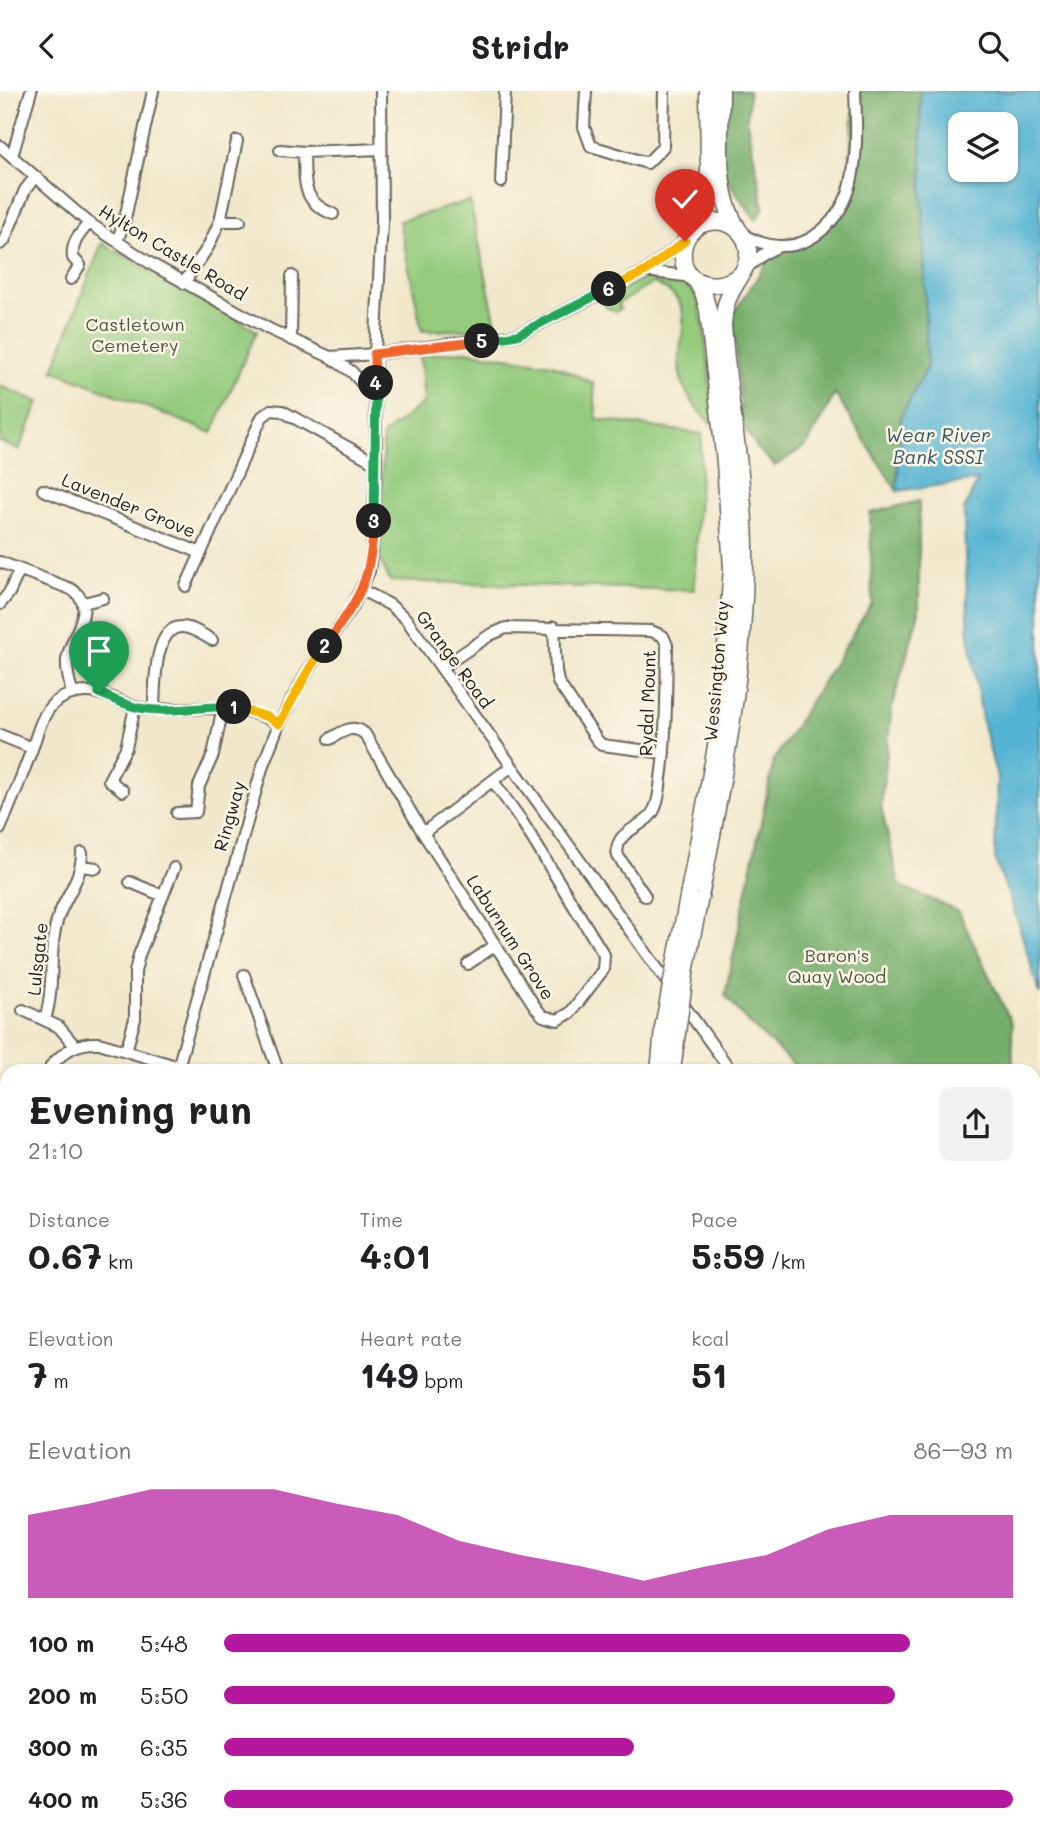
<!DOCTYPE html>
<meta charset="utf-8">
<style>
:root{--surface:#fff;--page:#f2f2f2;--text:#202124;--muted:#757577;--accent:#b5179e}
body{margin:0;font-family:Mali,sans-serif;background:var(--page);color:var(--text);height:100vh;display:flex;flex-direction:column;font-size:26px;white-space:nowrap}
*{box-sizing:border-box;margin:0}
p{font-size:23px;color:var(--muted)}
.icon{flex:none;width:38px;height:38px;fill:none;stroke:currentColor;stroke-width:2;stroke-linecap:round;stroke-linejoin:round}
.map{position:relative;flex:1;overflow:hidden}
.panel{position:absolute;left:0px;top:973px;width:1041px;height:779px;display:flex;flex-direction:column;background:var(--surface);border-radius:21px 21px 0 0;box-shadow:0 2px 5px #0004}
.panel>*{flex:none}
.controls{position:absolute;left:948px;top:21px;display:grid;gap:14px}
.controls a{display:grid;place-items:center;width:70px;height:70px;border-radius:14px;background:var(--surface);box-shadow:0 2px 5px #0004;font-size:35px}
.pin{position:absolute;display:grid;place-items:center;width:60px;height:60px;color:#fff;margin:-72px -30px;border-radius:50% 50% 50% 0;rotate:-45deg;box-shadow:0 0 7px #0007}
.pin .icon{rotate:45deg}
.km{position:absolute;width:35px;height:35px;margin:-18px;border-radius:50%;background:#222;color:#fff;font-size:19px;line-height:35px;text-align:center}
.round{display:grid;place-items:center;flex:none;width:74px;height:74px;border-radius:14px;background:var(--page)}
.head{display:flex;align-items:center;justify-content:space-between;height:119px;padding:0 28px}
h1{font-size:38px;font-weight:800;line-height:52px}
.figures{display:grid;grid-template-columns:repeat(3,1fr);gap:10px;height:119px;padding:7px 28px}
.figures div{display:grid;align-content:center}
.figures b{font-size:35px;font-weight:800}
.figures small{font-size:19px;font-weight:400}
.figures p{font-size:19px}
.chart{height:196px;padding:14px 28px}
.chart p{display:flex;justify-content:space-between}
.chart svg{width:100%;height:126px;margin-top:7px;fill:var(--accent);opacity:.7}
ul{padding:0 28px;list-style:none;font-size:23px}
li{display:grid;grid-template-columns:112px 84px 1fr;align-items:center;height:52px}
li i{height:18px;border-radius:9px;background:var(--accent)}
header{display:flex;justify-content:space-between;align-items:center;height:91px;padding:0 28px;background:var(--surface);font-size:32px;font-weight:800}
.map>svg:first-child{display:block}
.green{fill:#93ca7c;stroke:#58734c;stroke-width:2}
.forest{fill:#76ae6c;stroke:#496544;stroke-width:2}
.water{fill:#54b4d3;stroke:#386878;stroke-width:2;fill-rule:evenodd}
.lines{fill:none;stroke-linecap:round;stroke-linejoin:round}
.minor-casing{stroke:#67635a;stroke-width:14}
.highway-casing{stroke:#67635a;stroke-width:19}
.minor{stroke:#fff;stroke-width:10}
.highway{stroke:#fff;stroke-width:16}
.highway-bridge-casing{stroke:#67635a;stroke-width:19;stroke-linecap:butt}
.highway-bridge{stroke:#fff;stroke-width:16}
.split-1-casing{stroke:#fff;stroke-width:14}
.split-2-casing{stroke:#fff;stroke-width:14}
.split-3-casing{stroke:#fff;stroke-width:14}
.split-4-casing{stroke:#fff;stroke-width:14}
.split-5-casing{stroke:#fff;stroke-width:14}
.split-6-casing{stroke:#fff;stroke-width:14}
.split-7-casing{stroke:#fff;stroke-width:14}
.split-1{stroke:#22a559;stroke-width:9}
.split-2{stroke:#f5b400;stroke-width:9}
.split-3{stroke:#f0652b;stroke-width:9}
.split-4{stroke:#22a559;stroke-width:9}
.split-5{stroke:#f0652b;stroke-width:9}
.split-6{stroke:#22a559;stroke-width:9}
.split-7{stroke:#f5b400;stroke-width:9}
.labels{text-anchor:middle;dominant-baseline:central;stroke-width:5;stroke-linejoin:round;paint-order:stroke}
.street-label{font-size:18px;fill:#1c1c1c;stroke:#fcf5e5}
.park-label{font-size:18px;fill:#46593e;stroke:#fcf5e5}
.water-label{font-size:19px;font-style:italic;fill:#325965;stroke:#fcf5e5}
</style>
<header><svg class="icon" aria-label="back" viewBox="0 0 24 24"><path d="M15 5l-7 7 7 7"/></svg>Stridr<svg class="icon" aria-label="search" viewBox="0 0 24 24"><circle cx="10" cy="10" r="6"/><path d="M15 15l6 6"/></svg></header>
<div class="map">
<svg width="1040" height="1751" viewBox="0 0 1040 1751">
<rect width="100%" height="100%" fill="#fcf5e5"/>
<filter id="ink" filterUnits="userSpaceOnUse"><feTurbulence type="fractalNoise" baseFrequency=".0143" numOctaves="2"/><feDisplacementMap in="SourceGraphic" scale="14" xChannelSelector="R" yChannelSelector="G"/><feConvolveMatrix kernelMatrix="1 2 1 2 8 2 1 2 1" color-interpolation-filters="sRGB"/></filter>
<filter id="wash" filterUnits="userSpaceOnUse"><feTurbulence type="fractalNoise" baseFrequency=".00686" numOctaves="4" result="noise"/><feDisplacementMap in="SourceGraphic" scale="28" xChannelSelector="R" yChannelSelector="G"/><feGaussianBlur stdDeviation="1.57" result="paint"/><feColorMatrix in="noise" values="0 0 0 0 0 0 0 0 0 0 0 0 0 0 0 0 0 1.4 0 .05"/><feComposite in="paint" operator="in"/></filter>
<g filter="url(#wash)">
<rect width="100%" height="100%" fill="#f1e8cc"/>
<path class="green" d="M470,110L497,238L422,240L399,130Z
M102,152L257,240L212,342L53,279Z
M647,187C663,188 680,187 692,200C707,215 710,307 713,333C698,321 684,302 680,283C673,249 705,212 653,192L618,213L620,218L615,221L607,217L604,212L610,202Z
M466,260L552,273L593,292L597,328L702,343L694,499L390,490L380,468L383,344L424,311L420,264Z
M0,295L39,311L19,359L0,351Z"/>
<path class="forest" d="M721,0H749L747,30L764,117L756,129L722,82Z
M855,0H920L927,276L901,326L897,400L835,303L807,354L775,375L758,358L742,333L733,223L777,156L819,142L847,105Z
M919,410V521L892,616L881,715L899,794L958,820L1012,933L1013,980H800L748,931L725,904L774,669L872,512L870,422Z
M669,1745H769L771,1751H670Z"/>
<path class="water" d="M920,0H1040V904L1018,831L995,768L997,686L983,634L969,544L965,462L964,419L978,389L897,400L901,326L927,276ZM961,33H1006V79H961Z"/>
</g>
<g filter="url(#ink)">
<g class="lines">
<g class="minor-casing">
<path id="minor" d="M586,0L584,36L591,55L647,72L663,56L664,0
M0,55L89,132L153,174L269,238L330,266L375,263L517,244L646,180L685,150
M280,59L304,61L381,58
M304,61C305,91 301,111 333,123
M12,65L31,0
M501,91L505,0
M220,130H240
M743,144C754,149 766,155 779,155C816,157 846,121 852,87C858,58 856,29 855,0
M117,150L124,132L153,0
M0,153L4,150L25,99L35,86
M745,178L765,162L777,156
M646,180L692,186
M71,188L80,174L73,167C71,151 80,143 89,132
M184,192L208,156L220,130L237,50
M291,249L292,185
M330,266L352,281L366,297
M43,399L201,462
M0,471L71,498C100,517 70,543 67,569C66,581 70,591 72,603
M186,495L262,326L271,319L282,320L376,372
M362,499L390,514L406,528L731,980
M84,512L103,507
M0,513L9,502L19,480
M554,536L556,580L558,591L597,649L602,654L664,662
M441,577L490,544L506,537L651,540L663,545L667,554C666,596 667,638 662,680C660,692 660,706 655,717C647,738 612,738 618,765L645,805
M154,618C155,599 153,535 182,536C192,536 203,544 212,549
M0,644L32,657
M330,648C342,641 353,632 365,643L423,742
M493,690L521,729L604,864L603,879L570,922L558,929L543,925L536,917L423,742L512,675
M123,700L109,689L126,657L135,616
M177,722L196,721L199,695L213,664L223,616
M0,738C11,712 22,685 32,658C37,644 41,626 52,614C61,606 74,601 86,601C102,600 117,610 132,615C140,618 150,618 159,618C206,620 233,608 279,633
M82,775L96,777
M130,791L163,805
M468,873L494,855
M244,884L278,980
M23,919L59,936L75,955
M45,928C56,894 47,857 59,824C67,803 82,786 82,762
M126,960L135,928V881L139,864L174,777
M51,975C65,959 77,951 99,952L179,976
M177,980L263,674L279,633L296,601L311,575L352,517L369,480L372,458L376,372L375,263L382,131L381,0
M0,1107L7,1108
M0,1195L7,1196
M0,1276L7,1277
M1034,1282L1040,1286"/>
</g>
<g class="highway-casing">
<path id="highway" d="M721,0C721,44 713,99 738,138
M691,140L707,100L709,80L708,0
M689,801L720,634L732,477L725,372L708,219L704,204L696,189
M699,811C722,694 746,577 745,457C744,383 728,309 723,234C724,225 724,216 728,208C734,192 750,177 748,159C743,120 686,122 683,160C680,195 717,202 740,184
M659,980L661,961
M672,980L674,964
M0,1412L7,1416
M0,1430L7,1434
M471,1745L478,1751
M537,1745L550,1751
M573,1745L585,1751
M793,1745L798,1751
M651,1751L653,1745"/>
</g>
<use href="#minor" class="minor"/>
<use href="#highway" class="highway"/>
<g class="highway-bridge-casing">
<path id="highway-bridge" d="M661,961L663,937L689,801
M674,964L686,876L699,811"/>
</g>
<use href="#highway-bridge" class="highway-bridge"/>
</g>
</g>
<g class="lines" filter="url(#ink)">
<g class="split-1-casing">
<path id="split-1" d="M99,602C111,607 123,613 135,616C168,624 201,614 234,616"/>
</g>
<g class="split-2-casing">
<path id="split-2" d="M234,616L268,626L279,633L311,575L325,555"/>
</g>
<g class="split-3-casing">
<path id="split-3" d="M325,555C359,507 371,492 374,430"/>
</g>
<g class="split-4-casing">
<path id="split-4" d="M374,430L376,292"/>
</g>
<g class="split-5-casing">
<path id="split-5" d="M376,292L374,263L482,250"/>
</g>
<g class="split-6-casing">
<path id="split-6" d="M482,250L517,244L609,198"/>
</g>
<g class="split-7-casing">
<path id="split-7" d="M609,198L646,180L685,150"/>
</g>
<use href="#split-1" class="split-1"/>
<use href="#split-2" class="split-2"/>
<use href="#split-3" class="split-3"/>
<use href="#split-4" class="split-4"/>
<use href="#split-5" class="split-5"/>
<use href="#split-6" class="split-6"/>
<use href="#split-7" class="split-7"/>
</g>
<g class="labels">
<g class="street-label">
<text transform="translate(173 161) rotate(31)">Hylton Castle Road</text>
<text transform="translate(129 414) rotate(22)">Lavender Grove</text>
<text transform="translate(455 568) rotate(54)">Grange Road</text>
<text transform="translate(716 580) rotate(-85)">Wessington Way</text>
<text transform="translate(647 612) rotate(-88)">Rydal Mount</text>
<text transform="translate(229 725) rotate(-74)">Ringway</text>
<text transform="translate(511 846) rotate(57)">Laburnum Grove</text>
<text transform="translate(37 868) rotate(-84)">Lulsgate</text>
</g>
<g class="park-label">
<text x="135" y="233">Castletown<tspan x="135" dy="21">Cemetery</tspan></text>
<text x="837" y="864">Baron's<tspan x="837" dy="21">Quay Wood</tspan></text>
</g>
<g class="water-label">
<text x="938" y="343">Wear River<tspan x="938" dy="22">Bank SSSI</tspan></text>
</g>
</g>
</svg>
<div class="controls">
<a><svg class="icon" aria-label="layers" viewBox="0 0 24 24"><path d="M12 4l9 5-9 5-9-5zM3 14l9 5 9-5"/></svg></a>
</div>
<div class="pin" style="left:99px;top:602px;background:#1e9e55"><svg class="icon" aria-label="arrive" viewBox="0 0 24 24"><path d="M6 21V4h12l-3 4 3 4H6"/></svg></div>
<div class="pin" style="left:685px;top:150px;background:#d93025"><svg class="icon" aria-label="check" viewBox="0 0 24 24"><path d="M5 12l5 5 9-10"/></svg></div>
<b class="km" style="left:234px;top:616px">1</b>
<b class="km" style="left:325px;top:555px">2</b>
<b class="km" style="left:374px;top:430px">3</b>
<b class="km" style="left:376px;top:292px">4</b>
<b class="km" style="left:482px;top:250px">5</b>
<b class="km" style="left:609px;top:198px">6</b>
<section class="panel">
<div class="head"><div><h1>Evening run</h1><p>21:10</p></div><a class="round"><svg class="icon" aria-label="share" viewBox="0 0 24 24"><path d="M12 15V3M7 8l5-5 5 5M5 13v7h14v-7"/></svg></a></div>
<div class="figures">
<div><p>Distance</p><b>0.67<small> km</small></b></div>
<div><p>Time</p><b>4:01</b></div>
<div><p>Pace</p><b>5:59<small> /km</small></b></div>
</div>
<div class="figures">
<div><p>Elevation</p><b>7<small> m</small></b></div>
<div><p>Heart rate</p><b>149<small> bpm</small></b></div>
<div><p>kcal</p><b>51</b></div>
</div>
<div class="chart"><p><span>Elevation</span>86–93 m</p>
<svg viewBox="0 0 160 44" preserveAspectRatio="none"><path d="M0 44V15L10 11L20 6L30 6L40 6L50 11L60 15L70 24L80 29L90 33L100 38L110 33L120 29L130 20L140 15L150 15L160 15V44z"/></svg>
</div>
<ul>
<li><b>100 m</b>5:48<i style="width:87%"></i></li>
<li><b>200 m</b>5:50<i style="width:85%"></i></li>
<li><b>300 m</b>6:35<i style="width:52%"></i></li>
<li><b>400 m</b>5:36<i style="width:100%"></i></li>
</ul>
</section>
</div>
